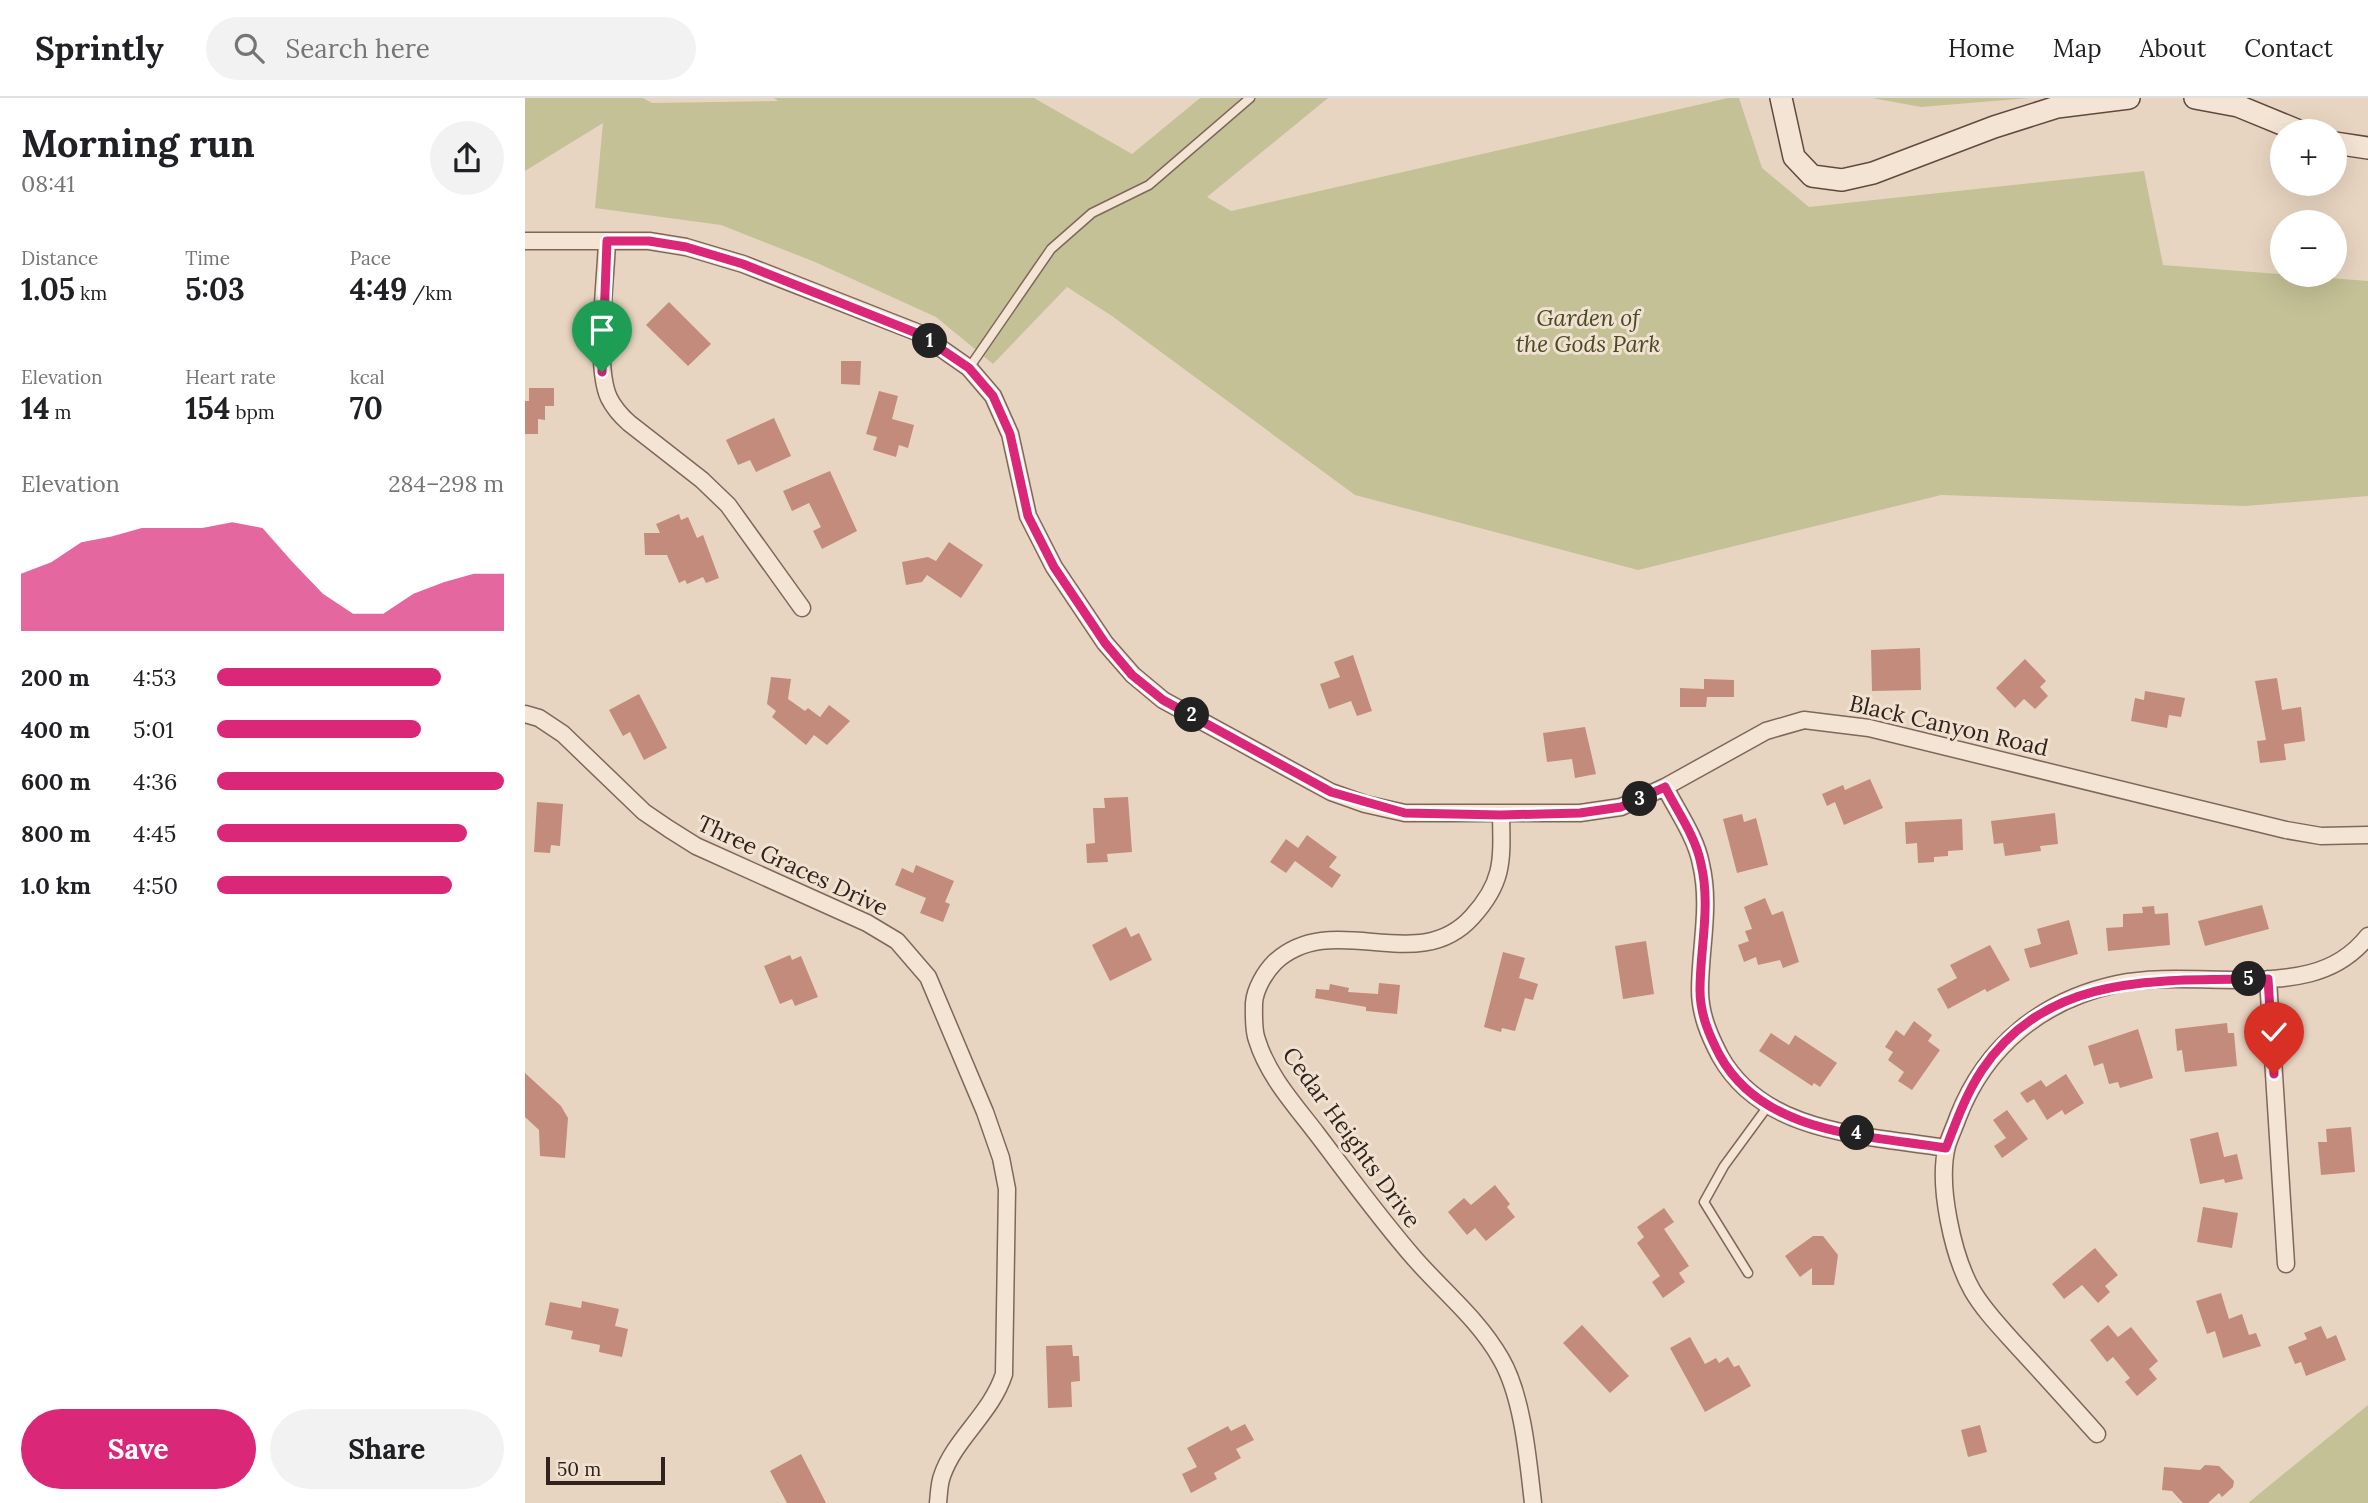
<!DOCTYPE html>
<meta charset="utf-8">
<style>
:root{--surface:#fff;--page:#f2f2f2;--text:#202124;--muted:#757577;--line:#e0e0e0;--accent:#db2777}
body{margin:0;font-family:Lora,serif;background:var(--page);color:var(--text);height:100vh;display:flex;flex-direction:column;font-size:26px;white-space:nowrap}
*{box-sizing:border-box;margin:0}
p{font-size:23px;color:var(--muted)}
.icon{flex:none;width:38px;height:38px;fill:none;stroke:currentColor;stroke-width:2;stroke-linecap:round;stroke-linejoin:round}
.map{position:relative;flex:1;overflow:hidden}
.panel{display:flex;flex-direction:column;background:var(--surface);width:525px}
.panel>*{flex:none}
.fabs{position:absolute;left:1745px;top:21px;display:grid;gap:14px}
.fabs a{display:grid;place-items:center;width:77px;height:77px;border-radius:50%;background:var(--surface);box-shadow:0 7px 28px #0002;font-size:35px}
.scale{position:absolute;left:21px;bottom:18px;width:119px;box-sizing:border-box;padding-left:7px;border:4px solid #30231d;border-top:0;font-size:19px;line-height:24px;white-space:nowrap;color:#30231d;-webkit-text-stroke:5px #f0e1d0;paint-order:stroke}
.pin{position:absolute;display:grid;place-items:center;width:60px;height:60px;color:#fff;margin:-72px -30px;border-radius:50% 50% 50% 0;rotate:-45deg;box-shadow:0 0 7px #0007}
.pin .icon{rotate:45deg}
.km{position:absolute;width:35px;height:35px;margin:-18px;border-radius:50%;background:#222;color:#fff;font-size:19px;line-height:35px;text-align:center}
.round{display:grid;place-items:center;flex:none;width:74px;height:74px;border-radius:37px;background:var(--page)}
.headline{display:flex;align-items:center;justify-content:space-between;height:119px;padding:0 21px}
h1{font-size:38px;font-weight:700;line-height:52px}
.figures{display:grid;grid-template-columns:repeat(3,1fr);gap:10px;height:119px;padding:7px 21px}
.figures div{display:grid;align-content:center}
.figures b{font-size:30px;font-weight:700}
.figures small{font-size:19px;font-weight:400}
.figures p{font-size:19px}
.chart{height:196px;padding:14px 21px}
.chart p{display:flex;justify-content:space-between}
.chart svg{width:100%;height:126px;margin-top:7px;fill:var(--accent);opacity:.7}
.cta{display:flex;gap:14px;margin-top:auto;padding:14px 21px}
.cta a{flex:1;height:80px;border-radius:42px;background:var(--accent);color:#fff;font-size:28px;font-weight:700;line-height:80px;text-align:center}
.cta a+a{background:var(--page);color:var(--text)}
ul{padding:0 21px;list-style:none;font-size:23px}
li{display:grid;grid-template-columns:112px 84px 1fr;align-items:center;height:52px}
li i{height:18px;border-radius:9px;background:var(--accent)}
header{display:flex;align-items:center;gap:42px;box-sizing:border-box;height:98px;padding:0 35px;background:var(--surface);border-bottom:2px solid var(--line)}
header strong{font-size:33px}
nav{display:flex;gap:38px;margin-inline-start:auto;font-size:24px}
.search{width:490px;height:63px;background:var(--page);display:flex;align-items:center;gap:18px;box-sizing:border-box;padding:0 24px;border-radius:38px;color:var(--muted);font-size:26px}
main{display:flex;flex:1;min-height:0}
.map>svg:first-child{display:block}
.green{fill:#c4c197}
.building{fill:#c28b7b}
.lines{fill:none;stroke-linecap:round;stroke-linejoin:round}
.lane-casing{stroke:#7f675b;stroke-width:11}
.street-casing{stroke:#7f675b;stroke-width:19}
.secondary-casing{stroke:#61493e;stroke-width:24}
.lane{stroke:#f4e4d3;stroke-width:8}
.street{stroke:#f4e4d3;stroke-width:16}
.secondary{stroke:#f4e4d3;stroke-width:21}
.route-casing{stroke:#fff;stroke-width:14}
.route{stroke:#db2777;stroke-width:9}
.labels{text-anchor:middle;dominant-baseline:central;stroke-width:6;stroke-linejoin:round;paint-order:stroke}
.park-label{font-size:23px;font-style:italic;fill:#484a26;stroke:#f0e1d0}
.street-label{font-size:23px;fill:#30231d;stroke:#f0e1d0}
</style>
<header>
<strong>Sprintly</strong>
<div class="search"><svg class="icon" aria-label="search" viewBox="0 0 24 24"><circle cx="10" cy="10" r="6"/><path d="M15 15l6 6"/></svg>Search here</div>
<nav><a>Home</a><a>Map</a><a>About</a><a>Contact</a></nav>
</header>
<main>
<section class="panel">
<div class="headline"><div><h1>Morning run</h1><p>08:41</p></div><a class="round"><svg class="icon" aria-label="share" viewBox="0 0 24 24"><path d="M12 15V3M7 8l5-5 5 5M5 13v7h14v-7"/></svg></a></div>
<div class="figures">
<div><p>Distance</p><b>1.05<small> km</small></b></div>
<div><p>Time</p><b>5:03</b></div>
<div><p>Pace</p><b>4:49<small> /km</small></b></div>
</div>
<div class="figures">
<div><p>Elevation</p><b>14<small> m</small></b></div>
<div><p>Heart rate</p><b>154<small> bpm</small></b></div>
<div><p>kcal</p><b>70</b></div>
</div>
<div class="chart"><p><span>Elevation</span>284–298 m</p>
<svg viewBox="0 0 160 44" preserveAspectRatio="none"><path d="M0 44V24L10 20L20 13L30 11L40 8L50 8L60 8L70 6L80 8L90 20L100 31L110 38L120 38L130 31L140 27L150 24L160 24V44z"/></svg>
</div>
<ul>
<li><b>200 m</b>4:53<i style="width:78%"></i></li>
<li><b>400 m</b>5:01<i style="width:71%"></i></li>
<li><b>600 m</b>4:36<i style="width:100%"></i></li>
<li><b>800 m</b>4:45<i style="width:87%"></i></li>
<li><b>1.0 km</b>4:50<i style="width:82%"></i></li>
</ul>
<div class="cta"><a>Save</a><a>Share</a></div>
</section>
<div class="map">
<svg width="1843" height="1405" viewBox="0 0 1843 1405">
<rect width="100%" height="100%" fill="#e8d5c1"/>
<path class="green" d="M0,0H118L127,5L253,3L249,0H509L607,56L675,0H803L682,99L706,113L1203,0H1214L1237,70L1284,109L1619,73L1638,167L1843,183V398L1720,408L1416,397L1113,472L830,397L587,218L542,189L468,266L411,219L290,164L196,127L70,110L78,25L0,73Z
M1347,0H1505L1396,9Z
M1843,1307V1405H1723Z"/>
<path class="building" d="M144,204L186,246L163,268L121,227Z
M316,263H336L335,287L316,286Z
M4,290H29V308H20V322L13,321V336H0V303H4Z
M354,293L373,298L367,321L389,327L383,350L374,347L371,359L348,352L352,339L341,336Z
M249,320L266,358L231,374L225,362L213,367L201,342Z
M305,373L332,433L297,451L288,433L296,429L284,405L267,413L258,393Z
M154,416L156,422L163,419L172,440L178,437L194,480L181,485L178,479L162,486L160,482L154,485L142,457H120L119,435H135L131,426Z
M424,444L458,467L436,500L402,477L397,484L381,487L377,464L403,459L411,463Z
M1395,550L1396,592L1347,593L1346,552Z
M828,557L847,613L832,618L826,603L804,611L795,586L815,579L809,564Z
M1500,561L1521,583L1515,589L1523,598L1510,611L1499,601L1490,610L1471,590Z
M246,579L266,581L263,601L280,613L283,610L295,619L304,607L325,623L302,647L289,637L281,647L247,619L251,613L242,606Z
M1752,580L1757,612L1776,609L1780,643L1759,646L1761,662L1735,665L1732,643L1741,642L1730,583Z
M1179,581L1209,582V599H1182L1181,609H1155V590L1179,591Z
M1620,593L1660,600L1656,619L1644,617L1642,630L1606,623L1610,600L1619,602Z
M114,596L142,650L119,662L105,634L98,638L84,612Z
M1060,629L1071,676L1050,680L1047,661L1022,664L1018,635Z
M1345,681L1358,710L1319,727L1310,704L1302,708L1297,696L1318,687L1320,692Z
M603,699L607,754L582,756L583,764L562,765L561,746L570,745L568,710H580L579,700Z
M12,704L38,706L35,748L26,747L25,755L9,754Z
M1530,715L1533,746L1515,748L1516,753L1480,758L1478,745L1469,746L1466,723Z
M1217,716L1219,724L1231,720L1243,767L1212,775L1198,721Z
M1437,721L1438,752L1423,753V758L1409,759V764L1393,765L1392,745L1381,746L1380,724Z
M782,737L812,759L804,769L816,777L807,790L770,763L761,775L745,764L761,741L773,750Z
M391,767L429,783L420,804L425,806L418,824L395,815L401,800L370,787L377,770L388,775Z
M1240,800L1247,817L1258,813L1274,864L1258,870L1255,862L1233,867L1231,859L1219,864L1213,847L1224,843L1220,833L1227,831L1219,809Z
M1737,807L1744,831L1680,848L1673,823Z
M1629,808L1630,816L1643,815L1645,847L1583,853L1581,830L1598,829V816L1618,815L1617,809Z
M1544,822L1553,856L1505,870L1499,851L1516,846L1512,831Z
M601,829L606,839L614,835L627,862L585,883L567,847Z
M1121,843L1129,896L1098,901L1090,848Z
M1465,847L1485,882L1462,894L1460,891L1423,911L1412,891L1432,880L1425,867Z
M978,854L1000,860L994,880L1013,886L1008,902L1000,900L990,933L977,930L976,934L959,929Z
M265,857L267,862L276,858L293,899L270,908L267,901L255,906L239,868Z
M854,885L875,887L872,916L841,913V909L790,900L791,891L804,892L805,886L824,890L823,894L853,896Z
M1389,923L1407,937L1403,943L1415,952L1387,992L1373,983L1379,974L1363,962L1368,954L1360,949L1371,932L1379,938Z
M1702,925L1703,935H1709L1712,968L1660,974L1657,952L1652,953L1650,931Z
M1613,931L1628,980L1595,990L1593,984L1584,986L1578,965L1569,968L1563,948Z
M1246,935L1264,947L1270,937L1312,965L1295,989L1289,985L1287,988L1234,953Z
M0,975L36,1008L43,1020L40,1060L15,1058L14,1032L0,1019Z
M1541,976L1559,1005L1540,1017L1537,1012L1522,1022L1509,1001L1502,1005L1495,995L1516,982L1521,989Z
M1482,1012L1503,1041L1477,1060L1469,1048L1481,1040L1468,1022Z
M1826,1029L1830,1074L1796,1077L1793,1044H1802L1801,1031Z
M1693,1034L1699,1059L1712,1056L1718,1081L1700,1085L1699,1081L1675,1086L1665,1041Z
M970,1087L985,1106L982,1109L990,1119L961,1143L950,1130L942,1137L923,1114L939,1100L946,1107Z
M1678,1109L1713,1115L1707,1150L1672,1144Z
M1139,1110L1149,1124L1139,1131L1164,1168L1154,1175L1160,1184L1138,1200L1127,1184L1135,1178L1112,1145L1119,1139L1112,1129Z
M1288,1138H1298L1313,1157L1309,1187H1287V1170L1275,1179L1260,1158Z
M1570,1150L1593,1177L1580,1188L1585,1194L1573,1205L1557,1187L1539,1201L1527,1186Z
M1696,1195L1704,1221L1717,1216L1724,1237L1731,1235L1736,1248L1698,1260L1690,1233L1682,1236L1671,1203Z
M57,1203L94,1211L90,1228L103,1231L97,1259L74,1254L75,1247L46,1241L48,1233L20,1227L25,1204L56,1210Z
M1057,1227L1104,1278L1085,1295L1038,1245Z
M1583,1227L1593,1239L1606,1229L1633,1263L1624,1271L1632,1281L1612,1298L1600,1284L1605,1280L1588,1259L1582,1264L1565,1242Z
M1796,1228L1802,1241L1811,1237L1821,1262L1781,1278L1776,1264L1770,1266L1763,1249L1782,1241L1779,1235Z
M1165,1239L1180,1266L1191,1260L1194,1265L1203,1259L1209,1269L1214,1267L1226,1288L1180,1314L1145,1250Z
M547,1247L548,1258H554L555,1283L546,1284L547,1309L523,1310L521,1248Z
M720,1326L729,1342L711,1351L716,1360L689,1375L692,1381L666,1395L657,1376L672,1369L662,1350L703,1328L706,1333Z
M1455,1327L1462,1354L1443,1359L1436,1332Z
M276,1356L301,1405H262L245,1373Z
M1680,1367L1694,1368L1709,1383L1708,1389L1697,1399L1694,1395L1683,1405H1658L1647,1393L1637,1392L1639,1369L1675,1372Z"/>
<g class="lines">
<g class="lane-casing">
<path id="lane" d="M444,270L526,151L567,115L624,87L725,0
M1223,1175L1179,1104L1199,1068L1243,1008"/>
</g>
<g class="street-casing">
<path id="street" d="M0,143H124L161,149L218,166L394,235L444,270L468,298L485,336L503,418L529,469L580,545L608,577L638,602L806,694L840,706L880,715H1055L1096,709L1140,689L1241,633L1279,622L1344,630L1761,732L1796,738L1843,737
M82,143C81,181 69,268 84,300C89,310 95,317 104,325L177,382L203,407L277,510
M0,616L14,620L38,636L119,714L144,731L171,748L342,825L372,843L403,879L460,1014L476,1060L482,1091L479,1276C466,1316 430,1340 417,1378C414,1386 414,1396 413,1405
M1140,689C1152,713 1171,739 1176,766C1186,808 1175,850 1175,892C1175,916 1184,937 1195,958C1239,1037 1342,1037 1421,1050
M976,717C977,762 979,784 947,819C892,880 809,810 750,864C740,874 730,891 729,905C729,916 728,932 732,942C743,978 770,1007 792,1036C824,1078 855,1121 890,1161C919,1194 954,1222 976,1261C998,1299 1003,1362 1008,1405
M1743,881L1761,1166
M1572,1336C1546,1307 1520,1278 1494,1250C1478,1232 1459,1213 1447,1192C1428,1158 1412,1087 1422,1048C1425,1038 1430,1028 1433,1019C1461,947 1518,902 1592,886C1630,878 1674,882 1714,882C1763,881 1810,880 1843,838"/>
</g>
<g class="secondary-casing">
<path id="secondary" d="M1256,0L1269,59L1287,78L1317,82L1348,75L1469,29L1532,9L1604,0
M1670,0L1713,8L1774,33
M1810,45L1843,50"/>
</g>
<use href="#lane" class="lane"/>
<use href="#street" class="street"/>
<use href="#secondary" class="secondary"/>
</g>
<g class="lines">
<g class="route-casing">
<path id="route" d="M77,274L82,143H124L161,149L218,166L394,236L444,270L468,298L485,336L503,418L529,469L580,545L607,577L638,602L806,694L880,715L976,717L1055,715L1096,709L1140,689C1152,713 1171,739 1176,766C1186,808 1175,850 1175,892C1175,916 1184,937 1195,958C1239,1037 1342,1037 1421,1050C1431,1024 1441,996 1457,972C1524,872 1637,883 1743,881L1749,976"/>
</g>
<use href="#route" class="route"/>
</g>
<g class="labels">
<g class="park-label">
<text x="1063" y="219">Garden of<tspan x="1063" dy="26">the Gods Park</tspan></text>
</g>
<g class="street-label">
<text transform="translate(1424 627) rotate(13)">Black Canyon Road</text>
<text transform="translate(268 767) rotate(25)">Three Graces Drive</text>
<text transform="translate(827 1039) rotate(54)">Cedar Heights Drive</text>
</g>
</g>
</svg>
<div class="fabs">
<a>+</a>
<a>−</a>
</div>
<div class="scale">50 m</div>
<div class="pin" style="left:77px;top:274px;background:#1e9e55"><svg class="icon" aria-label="arrive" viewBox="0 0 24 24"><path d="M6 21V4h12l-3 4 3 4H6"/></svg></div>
<div class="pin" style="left:1749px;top:976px;background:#d93025"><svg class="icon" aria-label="check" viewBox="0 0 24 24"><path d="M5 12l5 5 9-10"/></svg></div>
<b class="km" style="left:405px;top:243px">1</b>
<b class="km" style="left:667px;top:617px">2</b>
<b class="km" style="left:1115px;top:701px">3</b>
<b class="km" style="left:1332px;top:1035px">4</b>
<b class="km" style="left:1724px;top:881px">5</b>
</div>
</main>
